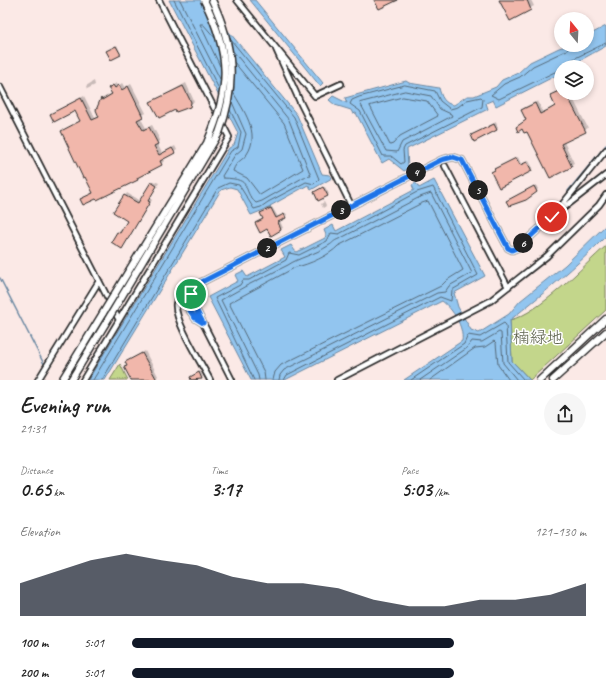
<!DOCTYPE html>
<meta charset="utf-8">
<style>
:root{--surface:#fff;--page:#f6f6f6;--text:#222;--muted:#767676;--accent:#111827}
body{margin:0;font-family:Caveat,"Klee One",sans-serif;background:var(--page);color:var(--text);height:100vh;display:flex;flex-direction:column;font-size:15px;white-space:nowrap}
*{box-sizing:border-box;margin:0}
p{font-size:13px;color:var(--muted)}
.icon{flex:none;width:22px;height:22px;fill:none;stroke:currentColor;stroke-width:2;stroke-linecap:round;stroke-linejoin:round}
.map{position:relative;height:380px;overflow:hidden}
.details{display:flex;flex-direction:column;background:var(--surface);flex:1}
.details>*{flex:none}
.needle{width:26px;rotate:342deg}
.buttons{position:absolute;left:554px;top:12px;display:grid;gap:8px}
.buttons a{display:grid;place-items:center;width:40px;height:40px;border-radius:50%;background:var(--surface);box-shadow:0 2px 6px #0003;font-size:20px}
.pin{position:absolute;display:grid;place-items:center;width:34px;height:34px;color:#fff;margin:-17px;border:2px solid #fff;border-radius:50%;box-shadow:0 1px 4px #0007}
.km{position:absolute;width:20px;height:20px;margin:-10px;border-radius:50%;background:#222;color:#fff;font-size:11px;line-height:20px;text-align:center}
.round{display:grid;place-items:center;flex:none;width:42px;height:42px;border-radius:21px;background:var(--page)}
.overview{display:flex;align-items:center;justify-content:space-between;height:68px;padding:0 20px}
h1{font-size:22px;font-weight:700;line-height:30px}
.figures{display:grid;grid-template-columns:repeat(3,1fr);gap:6px;height:68px;padding:4px 20px}
.figures div{display:grid;align-content:center}
.figures b{font-size:20px;font-weight:700}
.figures small{font-size:11px;font-weight:400}
.figures p{font-size:11px}
.chart{height:112px;padding:8px 20px}
.chart p{display:flex;justify-content:space-between}
.chart svg{width:100%;height:72px;margin-top:4px;fill:var(--accent);opacity:.7}
ul{padding:0 20px;list-style:none;font-size:13px}
li{display:grid;grid-template-columns:64px 48px 1fr;align-items:center;height:30px}
li i{height:10px;border-radius:5px;background:var(--accent)}
.map>svg:first-child{display:block}
.green{fill:#c3d68b;stroke:#77805b}
.water{fill:#92c5ef;stroke:#6987a1}
.shadow{fill:#0003}
.lines{fill:none;stroke-linecap:round;stroke-linejoin:round}
.shore{stroke:#546979;stroke-width:1}
.stream{stroke:#6987a1;stroke-width:1.5}
.building{fill:#f1b7ab;stroke:#2b2b2b}
.street-casing{stroke:#2b2b2b;stroke-width:8}
.secondary-casing{stroke:#2b2b2b;stroke-width:9}
.street{stroke:#fff;stroke-width:4.5}
.secondary{stroke:#fff;stroke-width:6}
.secondary-bridge-casing{stroke:#2b2b2b;stroke-width:9;stroke-linecap:butt}
.secondary-bridge{stroke:#fff;stroke-width:6}
.route-casing{stroke:#fff;stroke-width:8}
.route{stroke:#1a73e8;stroke-width:5}
.labels{text-anchor:middle;dominant-baseline:central;stroke-width:3;stroke-linejoin:round;paint-order:stroke}
.park-label{font-size:17px;fill:#595e48;stroke:#fff}
</style>
<div class="map">
<svg width="606" height="380" viewBox="0 0 606 380">
<rect width="100%" height="100%" fill="#fbe9e6"/>
<filter id="ink" filterUnits="userSpaceOnUse"><feTurbulence type="fractalNoise" baseFrequency=".025" numOctaves="2"/><feDisplacementMap in="SourceGraphic" scale="8" xChannelSelector="R" yChannelSelector="G"/><feConvolveMatrix kernelMatrix="1 2 1 2 8 2 1 2 1" color-interpolation-filters="sRGB"/></filter>
<g filter="url(#ink)">
<path class="green" d="M606,246V310L530,380L512,361L510,320C540,313 582,267 606,246Z
M120,364L128,380H110Z"/>
<path class="water" d="M169,0H203L297,115L322,174L330,175L332,178L311,190L308,185L270,206L271,207L251,215L237,189L230,187L221,190L105,380H88L229,148L234,145L238,133Z
M250,0H255L323,83L320,86Z
M606,26V46L568,67H561V73L496,106L493,100L486,103L488,109L407,149L408,169L404,171L389,159L382,163L356,113L353,114L351,110L335,105L329,100L333,96L347,103L345,98L406,81L409,83L439,88C441,96 444,104 454,105L467,96H474L496,87L502,80L518,73L530,62L559,48L569,45H587V36Z
M434,180L485,276L454,293L458,307L471,330L479,333L509,314L520,301L565,265L606,225V236C576,267 544,293 510,320L512,361L530,380H404L462,341C464,327 453,309 442,301L285,380H251L208,297L238,281L235,275L243,271L247,277L285,257L281,250L291,245L295,251L297,252L325,238L326,235L324,230L333,225L336,231L414,190L412,185L416,183L419,188Z"/>
<path class="shadow" d="M500,0H531L534,6L510,19Z
M117,45L121,54L120,55L108,50Z
M94,81L95,85L87,89L86,86Z
M116,83L118,86L122,83L125,88L131,84L146,113L140,117L146,128L152,125L160,140L157,143L162,153L175,146L177,150L163,159L164,161L161,164L140,175L137,179L97,197L81,199L93,192L62,131L81,120L76,110L51,114L84,96L95,118L100,116L101,99L112,93L110,88Z
M186,83L194,101L189,107L176,109L152,102Z
M561,90V93H570L588,128L564,142L574,163L550,177L527,130L517,127L527,120L522,110L525,107L538,101L543,112L556,105L551,96Z
M496,122L498,128L496,130L472,135Z
M518,157L521,164L529,161L533,168L499,186L495,169Z
M154,181L159,183L150,198L152,200L122,248L118,232L120,230L122,231L129,220L115,212L127,193L140,201Z
M536,185L538,189L536,191L508,201Z
M325,187L329,194L327,195L316,191Z
M324,202L326,206L323,208L321,204Z
M272,207L278,217L286,213L287,215L280,221L283,228L271,234L268,228L256,223L264,218L263,212Z
M145,351L158,376L156,378L157,380H132L125,367L128,365L126,362Z
M200,371L203,377L197,380H193L191,377Z"/>
<g class="lines">
<path class="shore" d="M174,0L219,89
M180,0L220,79
M216,39L203,24H200L220,66
M565,67L567,62L606,43
M561,69L499,99L491,95L504,84L520,77L533,66L567,50L569,45
M405,85L435,91L440,101L450,109L458,107L467,100L481,97L483,99L482,107L405,146L403,150L404,162L401,164L391,156H383L360,111L350,104L352,100L359,97Z
M405,91L431,96L440,109L451,114L452,116L402,142L397,152L386,151L360,103Z
M233,92C243,110 261,133 247,154C242,161 236,161 233,171L247,178L260,195L303,169L284,123L234,62
M403,97L427,101L438,116L400,136L393,144L390,145L370,106Z
M232,102L246,134L242,149L235,155L222,176L223,178C255,179 240,189 256,203L262,201L304,177L311,176L289,120L233,51
M93,380L231,151L238,147L241,132L230,110
M102,380L218,188L229,183L239,185L254,209L261,207L268,202L306,182L314,184L319,179L294,117L231,40
M254,380L215,298L240,285L243,280H249L286,260L289,253L299,255L327,241L331,233L339,234L417,192L433,187L478,275L452,290L451,301L440,297L287,375L284,380
M259,380L258,375L221,300L246,286L288,265C298,258 316,254 328,246C335,242 331,242 341,238L420,197L431,193L472,273L449,286L445,292L437,293L284,370L280,375L279,380
M265,380L264,372L229,303L296,267C308,265 330,255 338,246L422,203L428,201L463,270L447,280L441,286L281,365L275,372L273,380
M411,380L464,344L468,335L480,337L504,323L506,325L508,362L524,380
M420,380L467,348L472,341L482,342L499,332L501,333L503,363L517,380
M430,380L475,348L485,347L494,341L496,343L498,365L509,380"/>
<path class="stream" d="M568,191L606,145
M0,278L44,364"/>
</g>
<path class="building" d="M374,0H398L379,9Z
M499,0H527L531,10L510,21Z
M116,46L121,55L111,60L106,51Z
M113,85L115,88L119,85L122,90L128,86L143,117L137,120L143,130L149,127L158,144L154,146L159,155L172,148L175,153L160,161L162,165L137,178L138,180L97,200L96,199L83,205L80,199L93,193L85,177L83,178L61,131L80,121L75,111L54,122L50,114L81,98L92,120L99,117L96,110L101,98L102,100L112,94L108,88Z
M183,86L191,102L190,107L176,112L175,110L159,118L150,102Z
M561,90V93H566L586,132L561,144L572,167L550,178L527,132L524,133L522,129L518,132L516,127L526,120L521,110L535,103L540,114L550,109L555,106L550,95Z
M494,124L497,130L474,142L471,135Z
M516,158L520,165L527,162L532,171L499,188L491,172L495,170L494,169Z
M151,182L157,186L148,201L150,202L122,249L111,242L117,232L120,233L127,221L113,212L124,195L138,203Z
M534,186L537,192L526,200L509,206L506,201Z
M323,187L328,196L318,201L314,192Z
M271,208L276,218L284,214L286,218L278,222L281,230L271,236L267,229L260,233L255,223L263,219L260,213Z
M142,353L157,380H131L124,367L127,366L125,362Z
M199,372L202,379L191,380L190,377Z"/>
<g class="lines">
<g class="street-casing">
<path id="street" d="M237,0L315,96L341,84
M276,49L301,104L351,205
M0,87L119,320
M445,166L508,287
M557,211L606,150
M191,294L190,298L202,321
M180,296L195,318L203,323L232,380
M38,380L99,281
M83,380L229,137L159,0
M210,380C202,364 174,321 176,304C177,298 181,295 184,291L441,160L453,157L462,160L508,248L512,250L519,247L552,217L606,175
M337,380L490,301L547,256L599,205L606,195"/>
</g>
<g class="secondary-casing">
<path id="secondary" d="M62,380L103,313
M71,380L110,316
M540,380L606,319
M553,380L606,332"/>
</g>
<use href="#street" class="street"/>
<use href="#secondary" class="secondary"/>
<g class="secondary-bridge-casing">
<path id="secondary-bridge" d="M103,313L207,143C231,88 231,54 204,0
M110,316L219,133C237,85 234,46 212,0"/>
</g>
<use href="#secondary-bridge" class="secondary-bridge"/>
</g>
</g>
<g class="lines" filter="url(#ink)">
<g class="route-casing">
<path id="route" d="M191,294L190,298L203,323L195,318L180,296L184,291L441,160L453,157L462,160L508,248L512,250L519,247L552,217"/>
</g>
<use href="#route" class="route"/>
</g>
<g class="labels">
<g class="park-label">
<text x="538" y="337">楠緑地</text>
</g>
</g>
</svg>
<div class="buttons">
<a><svg class="needle" viewBox="-14 -14 28 28"><path d="M0-13l5 13h-10z" fill="#e53935"/><path d="M0 13l5-13h-10z" fill="#767676"/></svg></a>
<a><svg class="icon" aria-label="layers" viewBox="0 0 24 24"><path d="M12 4l9 5-9 5-9-5zM3 14l9 5 9-5"/></svg></a>
</div>
<div class="pin" style="left:191px;top:294px;background:#1e9e55"><svg class="icon" aria-label="arrive" viewBox="0 0 24 24"><path d="M6 21V4h12l-3 4 3 4H6"/></svg></div>
<div class="pin" style="left:552px;top:217px;background:#d93025"><svg class="icon" aria-label="check" viewBox="0 0 24 24"><path d="M5 12l5 5 9-10"/></svg></div>
<b class="km" style="left:267px;top:248px">2</b>
<b class="km" style="left:341px;top:210px">3</b>
<b class="km" style="left:416px;top:172px">4</b>
<b class="km" style="left:478px;top:190px">5</b>
<b class="km" style="left:523px;top:243px">6</b>
</div>
<section class="details">
<div class="overview"><div><h1>Evening run</h1><p>21:31</p></div><a class="round"><svg class="icon" aria-label="share" viewBox="0 0 24 24"><path d="M12 15V3M7 8l5-5 5 5M5 13v7h14v-7"/></svg></a></div>
<div class="figures">
<div><p>Distance</p><b>0.65<small> km</small></b></div>
<div><p>Time</p><b>3:17</b></div>
<div><p>Pace</p><b>5:03<small> /km</small></b></div>
</div>
<div class="chart"><p><span>Elevation</span>121–130 m</p>
<svg viewBox="0 0 160 44" preserveAspectRatio="none"><path d="M0 44V24L10 17L20 10L30 6L40 10L50 13L60 20L70 24L80 24L90 27L100 34L110 38L120 38L130 34L140 34L150 31L160 24V44z"/></svg>
</div>
<ul>
<li><b>100 m</b>5:01<i style="width:71%"></i></li>
<li><b>200 m</b>5:01<i style="width:71%"></i></li>
</ul>
</section>
